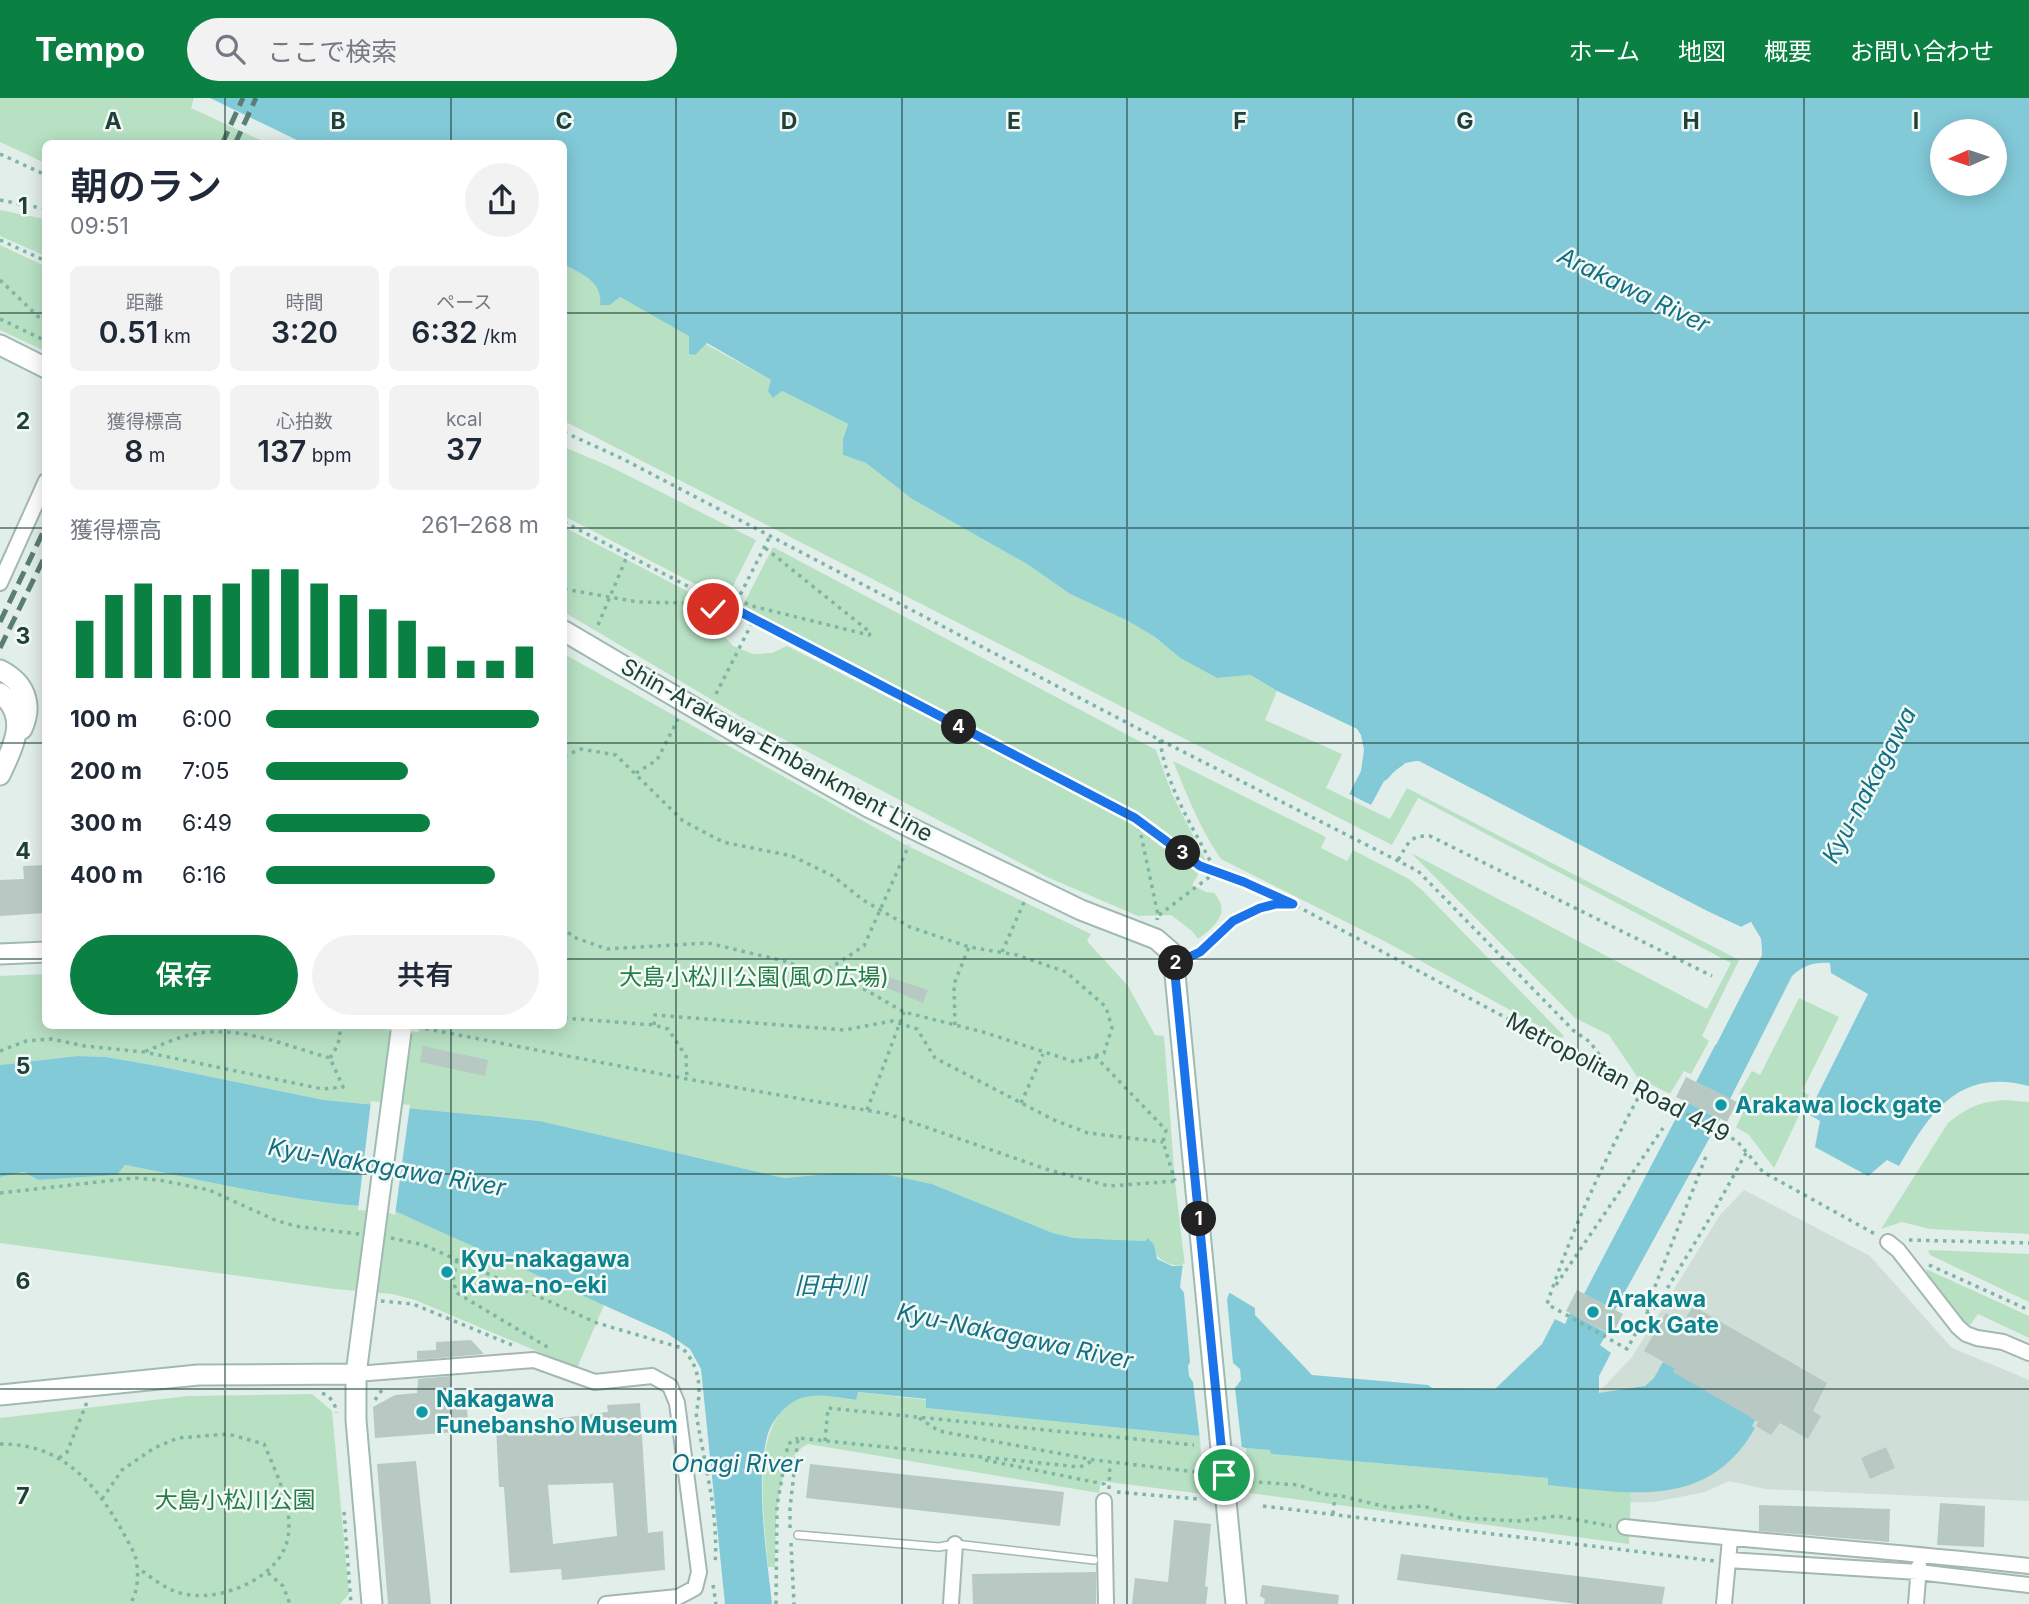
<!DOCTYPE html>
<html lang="ja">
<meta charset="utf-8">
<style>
:root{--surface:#fff;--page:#f2f2f3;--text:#1f2937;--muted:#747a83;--accent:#0b8043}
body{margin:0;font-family:Inter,"Noto Sans JP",sans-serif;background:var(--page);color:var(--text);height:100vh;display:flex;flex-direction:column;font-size:26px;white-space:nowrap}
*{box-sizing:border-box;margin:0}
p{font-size:23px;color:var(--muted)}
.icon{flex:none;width:38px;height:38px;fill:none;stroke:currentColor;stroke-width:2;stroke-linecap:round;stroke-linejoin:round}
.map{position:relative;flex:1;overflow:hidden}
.sheet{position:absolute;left:42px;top:42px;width:525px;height:889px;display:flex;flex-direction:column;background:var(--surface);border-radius:10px;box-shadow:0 4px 18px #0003}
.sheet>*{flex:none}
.needle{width:46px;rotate:267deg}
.controls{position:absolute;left:1930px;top:21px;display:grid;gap:14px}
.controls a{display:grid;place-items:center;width:77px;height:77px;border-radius:50%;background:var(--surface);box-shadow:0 4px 18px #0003;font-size:35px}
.pin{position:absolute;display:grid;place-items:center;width:60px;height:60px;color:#fff;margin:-30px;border:4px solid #fff;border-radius:50%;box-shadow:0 2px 7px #0007}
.km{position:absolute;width:35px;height:35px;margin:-18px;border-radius:50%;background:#222;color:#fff;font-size:19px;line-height:35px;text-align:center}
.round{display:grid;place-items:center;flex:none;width:74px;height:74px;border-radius:37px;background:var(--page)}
.headline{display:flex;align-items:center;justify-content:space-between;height:119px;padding:0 28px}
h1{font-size:38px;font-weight:600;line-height:52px}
.figures{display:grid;grid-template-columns:repeat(3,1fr);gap:10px;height:119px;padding:7px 28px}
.figures div{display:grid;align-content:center;border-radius:10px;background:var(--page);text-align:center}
.figures b{font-size:30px;font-weight:600}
.figures small{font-size:19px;font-weight:400}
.figures p{font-size:19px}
.chart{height:196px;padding:14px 28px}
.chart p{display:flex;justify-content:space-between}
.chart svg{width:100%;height:126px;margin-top:7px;stroke:var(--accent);stroke-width:6}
.primary-button{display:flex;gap:14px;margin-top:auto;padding:14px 28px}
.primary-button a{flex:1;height:80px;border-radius:42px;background:var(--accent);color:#fff;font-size:28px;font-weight:600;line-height:80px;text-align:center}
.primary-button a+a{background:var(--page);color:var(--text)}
ul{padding:0 28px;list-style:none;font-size:23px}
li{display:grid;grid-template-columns:112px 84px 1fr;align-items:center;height:52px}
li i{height:18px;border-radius:9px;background:var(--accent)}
header{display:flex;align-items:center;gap:42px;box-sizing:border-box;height:98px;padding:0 35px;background:var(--accent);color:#fff}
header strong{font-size:33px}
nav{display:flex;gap:38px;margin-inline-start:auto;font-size:24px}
.search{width:490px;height:63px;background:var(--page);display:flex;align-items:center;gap:18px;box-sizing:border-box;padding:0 24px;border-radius:38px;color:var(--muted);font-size:26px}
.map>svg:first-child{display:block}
.built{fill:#d0ded8}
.green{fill:#b8e1c4}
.water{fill:#83cad9;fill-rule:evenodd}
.pier{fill:#e2eee9}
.building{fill:#b7c9c2;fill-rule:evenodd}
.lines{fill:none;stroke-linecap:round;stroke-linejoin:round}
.lane-casing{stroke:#a4b7b1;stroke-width:10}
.street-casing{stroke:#a4b7b1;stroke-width:18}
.secondary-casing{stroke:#9fbbb1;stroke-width:23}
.path{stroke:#7eb5a5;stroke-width:3.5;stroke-dasharray:3.5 5;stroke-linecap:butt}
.lane{stroke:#fff;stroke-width:7}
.street{stroke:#fff;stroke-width:14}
.secondary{stroke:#fff;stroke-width:19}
.rail{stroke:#5a7d74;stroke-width:5;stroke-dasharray:14 7;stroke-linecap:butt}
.secondary-bridge-casing{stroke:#9fbbb1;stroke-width:23;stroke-linecap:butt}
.secondary-bridge{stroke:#fff;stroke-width:19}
.route-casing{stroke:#fff;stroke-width:14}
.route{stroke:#1a73e8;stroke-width:9}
.grid{fill:none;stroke:#1f4139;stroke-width:2;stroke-opacity:0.55}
.culture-dot{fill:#0f9aa8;stroke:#f3faf6;stroke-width:2.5}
.labels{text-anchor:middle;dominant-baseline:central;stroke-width:5;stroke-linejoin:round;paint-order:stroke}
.street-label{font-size:23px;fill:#1f4139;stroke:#f3faf6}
.park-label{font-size:23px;fill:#257d48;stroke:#f3faf6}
.culture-label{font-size:23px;font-weight:bold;fill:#0d838f;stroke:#f3faf6;text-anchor:start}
.water-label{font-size:24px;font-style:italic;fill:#126f84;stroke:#f3faf6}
.grid-label{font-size:23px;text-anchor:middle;font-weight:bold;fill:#1f4139;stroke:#f3faf6;stroke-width:5;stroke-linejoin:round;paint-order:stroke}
</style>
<header>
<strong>Tempo</strong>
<div class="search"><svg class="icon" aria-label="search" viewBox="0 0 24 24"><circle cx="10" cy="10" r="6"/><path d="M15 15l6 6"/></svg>ここで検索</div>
<nav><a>ホーム</a><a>地図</a><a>概要</a><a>お問い合わせ</a></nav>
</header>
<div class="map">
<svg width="2029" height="1506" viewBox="0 0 2029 1506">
<rect width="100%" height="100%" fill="#e2eee9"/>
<path class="built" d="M1744,1092L1870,1158L1952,1250L2029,1282V1403L1765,1391L1729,1383L1705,1394L1654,1404L1593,1405L1598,1295L1632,1259L1720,1117Z"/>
<path class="green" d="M0,0H194L191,10L267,45L46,46L45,65L0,44Z
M0,112L45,121V158L0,138Z
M0,147L45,168V253L0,232Z
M564,166L597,185L602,197L610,207L620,199L771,282L782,293L848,326L843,341V357L866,365L912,401L1027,466L1070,496L1128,523L1155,539L1180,560L1217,580L1249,577L1277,593L1265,622L1342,656L1326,690L1390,721L1407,690L1739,862L1702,938L1709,943L1691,976L1684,973L1670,996L1638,980L1609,937L1575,920L1411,755L1707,911L1731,865L1418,700L1392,747L564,323Z
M564,349L609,368L756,442L726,502L564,418Z
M564,429L708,504L714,527L733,548L753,556L772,555L787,548L1124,719L1197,771L1198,777L1192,787L1206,794L1214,795C1232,815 1214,829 1198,841L1192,833L1171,817L1138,818L1047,779L741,619L564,514Z
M773,449L1156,652L1172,696L1208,767C1181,752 1157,730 1132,712L742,509Z
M564,556L908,748L1091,836L1087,843L1128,888L1155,937L1164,938L1175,1084L1185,1168C1164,1168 1156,1159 1145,1143L1074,1140L1053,1135L932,1086L838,1075L784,1080L540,1023L324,1002L158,968L106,959L77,958L0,967V878L45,876L46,928H380V931L419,934L420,928H564Z
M1173,663L1326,739L1321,750L1347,763L1353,752L1409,781L1423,793L1564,938L1561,940L1388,845L1221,761C1200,731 1187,697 1173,663Z
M1799,900L1839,919L1802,993L1809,997L1774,1070L1749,1037L1736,1029L1748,1004L1738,997L1752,973L1760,977Z
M2005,1002L2029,1004V1136L1930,1131L1902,1124L1881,1131L1948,1025C1968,1009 1979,1004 2005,1002Z
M125,1067C212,1084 299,1106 388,1110L604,1207L577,1270L415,1202L392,1196L334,1191L0,1145V1079L24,1074L38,1082L117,1077Z
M1928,1152L2029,1156V1204L1930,1157Z
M1926,1171L2029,1218V1240L1978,1216L1970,1227L1963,1223L1928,1181Z
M857,1294L927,1302L926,1310L1200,1338L1203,1396L1101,1383L1099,1395L808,1346C772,1363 776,1435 775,1469H768C765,1425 746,1318 802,1300C819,1295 838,1300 855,1302Z
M312,1296L332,1313L349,1496L340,1506H0V1320L188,1298Z
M1246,1350L1271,1352V1356L1549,1380L1548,1387L1631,1393L1629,1446L1249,1395Z"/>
<path class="water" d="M210,0H2029V988C1958,969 1930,1015 1899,1068L1887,1062L1868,1078L1815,1049L1820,1023L1808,1016L1868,896L1831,875L1830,865C1814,864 1804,867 1792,878L1730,1001L1696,984L1762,857L1761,841L1751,824L1741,829L1707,813L1419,663C1394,664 1382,688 1372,708L1349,696C1362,670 1366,660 1357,631L1277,593L1250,577L1217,580L1180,560L1155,539L1128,523L1070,496L1027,466L912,401L866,365L843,357V341L848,326L782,293L773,300L768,293L771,282L707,245L695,257L689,256V238L620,199L610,207H600C603,183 582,177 564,166V46L303,45ZM1942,33H1995V86H1942Z
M77,958L106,959L158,968L324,1002L540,1023L784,1080L838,1075L888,1077L932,1086L1053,1135L1074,1140L1145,1143L1148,1140L1154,1147L1157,1161L1172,1168H1185L1255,1210V1217L1312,1277L1428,1287L1432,1290L1495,1291L1542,1246L1555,1221L1565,1226L1570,1215L1607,1235L1600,1247L1611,1255L1599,1278V1295L1645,1288L1654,1280L1663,1264L1675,1270L1674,1275L1685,1276L1684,1280L1689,1283L1758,1318L1752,1328L1755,1330C1708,1413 1629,1395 1548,1387V1380L1271,1356L1270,1352L1246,1350L1200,1338L926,1310V1301L858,1294L856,1302C839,1300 819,1295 802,1300C786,1305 771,1323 767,1339C755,1385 767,1458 772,1506H725L701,1271L690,1251L668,1236L388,1110C299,1106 212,1084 125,1067L117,1077L38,1082L24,1074L0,1079V967Z
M1685,1003L1720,1021L1615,1212L1584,1196Z"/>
<path class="pier" d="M1277,593L1357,631L1361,637L1364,652L1361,673L1349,696L1371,707L1384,683L1394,678L1405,665L1418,663L1707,813L1741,829L1751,824L1761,841L1762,857L1716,947L1713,945L1758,856V842L1750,828L1740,832L1705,816L1418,667L1407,668L1396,680L1387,686L1373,711L1347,699L1345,695L1357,672L1360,652L1354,633L1275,596Z
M371,1003L410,1007L395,1117L387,1114L358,1112Z
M1183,1165L1231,1191L1227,1201L1233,1265L1240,1271L1241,1282L1235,1290L1242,1351L1200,1342L1193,1284L1189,1278L1188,1268L1190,1264L1184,1195L1180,1189Z"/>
<path class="building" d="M46,767V815L0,818V782L24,781L23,768Z
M888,879L928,892L923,905L885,889Z
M423,948L488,962L485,978L420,964Z
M1686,979L1737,1004L1727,1024L1676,999Z
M1577,1192L1623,1216L1612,1237L1566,1213Z
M1693,1208L1827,1285L1813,1313L1821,1318L1808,1341L1780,1325L1771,1337L1756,1328L1758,1324L1747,1317L1673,1274L1675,1270L1644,1253L1666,1215L1683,1225Z
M471,1242L484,1256L417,1262V1253L436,1252V1244Z
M450,1278L452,1303L466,1302L469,1333L375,1340L373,1309L395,1297L417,1295L418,1281Z
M640,1305L648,1435L663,1433L665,1472L562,1482L561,1471L510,1475L504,1389H499L496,1328L608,1314L607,1307ZM613,1385L617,1438L553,1446L548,1387Z
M1886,1349L1895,1370L1870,1381L1861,1360Z
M416,1363L431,1506H388L377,1366Z
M810,1366L1064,1394L1060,1428L806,1400Z
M1940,1405L1985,1408L1984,1449L1937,1447Z
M1759,1407L1890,1411L1889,1444L1759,1433Z
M1174,1422L1211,1426L1205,1488L1208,1489L1206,1506H1132L1135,1480L1168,1484Z
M1401,1456L1665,1489L1662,1506H1577L1397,1482Z
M1096,1474V1506H973L972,1476Z
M1262,1487L1339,1497L1338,1506H1264L1265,1501L1260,1498Z"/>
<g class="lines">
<g class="lane-casing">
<path id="lane" d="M1176,865L1200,854L1218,836
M798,1437L939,1449L955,1446L1094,1462"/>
</g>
<g class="street-casing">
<path id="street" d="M0,485L46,383
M1888,1144L1898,1152L1958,1229L1966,1236L1977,1240L2003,1244L2029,1255
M356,1276L534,1262L595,1284L652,1278L670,1288L677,1305L699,1474L695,1490L678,1499L606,1506
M1104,1403L1106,1506
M1625,1429C1760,1444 1895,1453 2029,1468
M1728,1462L1918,1474L2029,1487
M951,1506L955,1446
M1724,1506L1730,1441
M1916,1506L1919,1468"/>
</g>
<g class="secondary-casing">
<path id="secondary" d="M0,247L46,270
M564,533L749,642L870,710L1081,812L1156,841L1170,853L1174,866L1236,1506
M0,572C24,584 34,605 22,631
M0,595C30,618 13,649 0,677
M0,856L46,854
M367,1192L356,1276V1322L372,1506
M0,1297L198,1277L356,1276"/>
</g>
<path class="path" d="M0,56L46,77
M0,102L46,111
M0,142L46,163
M0,182L46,226
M0,221L46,243
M564,334L623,361L1160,642L1418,773L1574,933L1590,944L1613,976
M564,424L1135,720L1200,768L1244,784L1292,806
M564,491L638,504L683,505L713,511H733L770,438
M737,501L752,508L869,537L871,535L764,449
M598,527L628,456
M716,596L754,521
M1160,642C1166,689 1194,731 1215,772
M564,658L581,651L616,657L683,723L723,744L792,758L833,778L863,802L910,829L969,849L1017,857L1066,874L1106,909L1112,930L1104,955L1075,964L983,934L904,914L866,892L784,863L708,845L607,851L573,839L564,830
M636,675L657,662L678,621
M1135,721L1140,732L1158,817L1157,822
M1398,762C1408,746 1409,737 1430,738L1712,878
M1159,817L1216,774
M1226,829C1244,812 1269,806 1293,806L1737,1043L1763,1074L1875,1136
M1002,854L1025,802
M821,876L864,848L909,747
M564,920L654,927L668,931L686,958L687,981
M654,927L655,917L844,932L892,923L917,931L935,960L1054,1022L1088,1035L1163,1044
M955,927L954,886L969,849
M417,929L687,981L888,1016L1049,1072L1109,1088L1177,1083
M0,953L26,943L51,941L85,948L144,954L323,991L343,989L330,960C286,948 237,925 190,937C175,940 159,948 144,954
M1095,958L1166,1032L1163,1044L1175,1083
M330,960L338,947L341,928
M1642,993C1604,1061 1572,1132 1547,1206L1627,1251L1647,1215L1656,1209L1713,1115L1746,1055
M1021,1005L1043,956
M867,1012L904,914
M0,1095L134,1080L159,1082L209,1092L275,1122L295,1128L359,1136
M391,1140L424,1147L597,1225L682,1250C700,1268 702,1292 696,1315C704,1364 719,1417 715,1466
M1909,1142L2029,1145
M457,1162L453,1183L457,1195L549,1250
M1929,1167L2029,1212
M1556,1187L1663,1030
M381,1203L413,1206L512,1247
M1647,1213L1650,1201L1707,1056
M322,1295C331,1299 336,1306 336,1315
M375,1302L384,1289
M919,1320L939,1333L1094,1362L1205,1375
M825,1343L828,1310L1194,1347
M0,1346C72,1345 106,1400 135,1457C139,1473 139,1492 130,1506
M59,1360L67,1354L87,1304
M985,1362L1104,1386V1390
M1242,1383L1299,1387L1322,1396L1341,1398L1391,1410L1423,1408L1462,1420L1520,1423L1557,1418L1611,1428
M1109,1391L1110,1364
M1117,1394L1198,1401
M102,1401L122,1372L154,1350L178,1340L228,1336L264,1346C276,1375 293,1407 288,1439C281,1481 217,1506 180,1495C165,1491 151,1479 138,1470
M1263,1408L1715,1463
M344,1414L351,1506
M1333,1416L1335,1397
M790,1430V1410L798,1340L1080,1369L1094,1362
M791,1445L794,1506
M268,1475L283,1488L290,1506
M713,1487L716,1506
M776,1506L777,1408L788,1346L798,1340"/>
<use href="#lane" class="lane"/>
<use href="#street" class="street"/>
<use href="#secondary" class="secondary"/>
<path class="rail" d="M222,46L243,0
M235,46L256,0
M0,524L46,428
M0,550L46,456"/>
<g class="secondary-bridge-casing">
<path id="secondary-bridge" d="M367,1192L401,934"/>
</g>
<use href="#secondary-bridge" class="secondary-bridge"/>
</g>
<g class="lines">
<g class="route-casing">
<path id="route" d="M713,511L733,510L754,521L1135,720L1200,768L1244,784L1293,806H1276L1260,810L1233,823L1200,854L1174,866L1224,1377"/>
</g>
<use href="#route" class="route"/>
</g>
<path class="grid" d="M225,0V46M451,0V46M676,0V1506M902,0V1506M1127,0V1506M1353,0V1506M1578,0V1506M1804,0V1506M0,215H46M564,215H2029M0,430H46M564,430H2029M0,645H46M564,645H2029M0,861H46M564,861H2029M225,928V1506M451,928V1506M0,1076H2029M0,1291H2029"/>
<g class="culture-dot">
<circle cx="1721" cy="1007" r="7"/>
<circle cx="447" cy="1174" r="7"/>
<circle cx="1593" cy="1214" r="7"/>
<circle cx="422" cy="1314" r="7"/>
</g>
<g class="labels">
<g class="street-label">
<text transform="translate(777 652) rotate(29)">Shin-Arakawa Embankment Line</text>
<text transform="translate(1618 979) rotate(28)">Metropolitan Road 449</text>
</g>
<g class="park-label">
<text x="754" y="879">大島小松川公園(風の広場)</text>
<text x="235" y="1402">大島小松川公園</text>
</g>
<g class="culture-label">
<text x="1735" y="1007">Arakawa lock gate</text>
<text x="461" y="1161">Kyu-nakagawa<tspan x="461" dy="26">Kawa-no-eki</tspan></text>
<text x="1607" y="1201">Arakawa<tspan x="1607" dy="26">Lock Gate</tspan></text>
<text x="436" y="1301">Nakagawa<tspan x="436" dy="26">Funebansho Museum</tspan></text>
</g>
<g class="water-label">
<text transform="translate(1634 192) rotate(26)">Arakawa River</text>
<text transform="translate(1869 687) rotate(-62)">Kyu-nakagawa</text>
<text transform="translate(387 1069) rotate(10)">Kyu-Nakagawa River</text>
<text x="830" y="1187">旧中川</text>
<text transform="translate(1015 1238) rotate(12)">Kyu-Nakagawa River</text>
<text x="737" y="1365">Onagi River</text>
</g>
</g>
<g class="grid-label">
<text x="113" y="31">A</text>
<text x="338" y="31">B</text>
<text x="564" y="31">C</text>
<text x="789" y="31">D</text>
<text x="1014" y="31">E</text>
<text x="1240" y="31">F</text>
<text x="1465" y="31">G</text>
<text x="1691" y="31">H</text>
<text x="1916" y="31">I</text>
<text x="23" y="116">1</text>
<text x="23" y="331">2</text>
<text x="23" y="546">3</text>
<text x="23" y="761">4</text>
<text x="23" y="976">5</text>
<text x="23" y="1191">6</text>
<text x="23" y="1406">7</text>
</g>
</svg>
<div class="controls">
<a><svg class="needle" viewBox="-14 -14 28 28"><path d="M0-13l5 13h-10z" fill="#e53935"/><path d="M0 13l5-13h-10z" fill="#747a83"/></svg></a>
</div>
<div class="pin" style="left:1224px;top:1377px;background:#1e9e55"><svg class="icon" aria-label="arrive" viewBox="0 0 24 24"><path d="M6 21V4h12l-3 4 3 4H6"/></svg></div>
<div class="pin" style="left:713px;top:511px;background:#d93025"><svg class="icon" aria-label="check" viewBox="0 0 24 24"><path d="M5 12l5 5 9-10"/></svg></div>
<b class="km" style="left:1199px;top:1121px">1</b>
<b class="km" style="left:1176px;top:865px">2</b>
<b class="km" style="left:1183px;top:755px">3</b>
<b class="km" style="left:959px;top:629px">4</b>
<section class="sheet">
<div class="headline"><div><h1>朝のラン</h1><p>09:51</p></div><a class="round"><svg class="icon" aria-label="share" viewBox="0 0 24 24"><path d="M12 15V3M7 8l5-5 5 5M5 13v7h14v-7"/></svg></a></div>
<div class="figures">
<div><p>距離</p><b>0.51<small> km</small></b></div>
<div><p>時間</p><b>3:20</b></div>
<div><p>ペース</p><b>6:32<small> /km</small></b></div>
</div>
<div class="figures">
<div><p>獲得標高</p><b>8<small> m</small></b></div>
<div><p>心拍数</p><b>137<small> bpm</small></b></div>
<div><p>kcal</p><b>37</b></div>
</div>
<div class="chart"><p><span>獲得標高</span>261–268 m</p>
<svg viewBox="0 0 160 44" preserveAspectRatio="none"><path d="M5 44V24M15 44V15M25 44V11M35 44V15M45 44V15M55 44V11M65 44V6M75 44V6M85 44V11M95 44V15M105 44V20M115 44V24M125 44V33M135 44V38M145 44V38M155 44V33"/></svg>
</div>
<ul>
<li><b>100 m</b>6:00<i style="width:100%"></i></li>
<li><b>200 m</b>7:05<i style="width:52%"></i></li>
<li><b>300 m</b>6:49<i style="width:60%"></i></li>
<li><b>400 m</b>6:16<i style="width:84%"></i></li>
</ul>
<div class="primary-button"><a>保存</a><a>共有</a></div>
</section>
</div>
